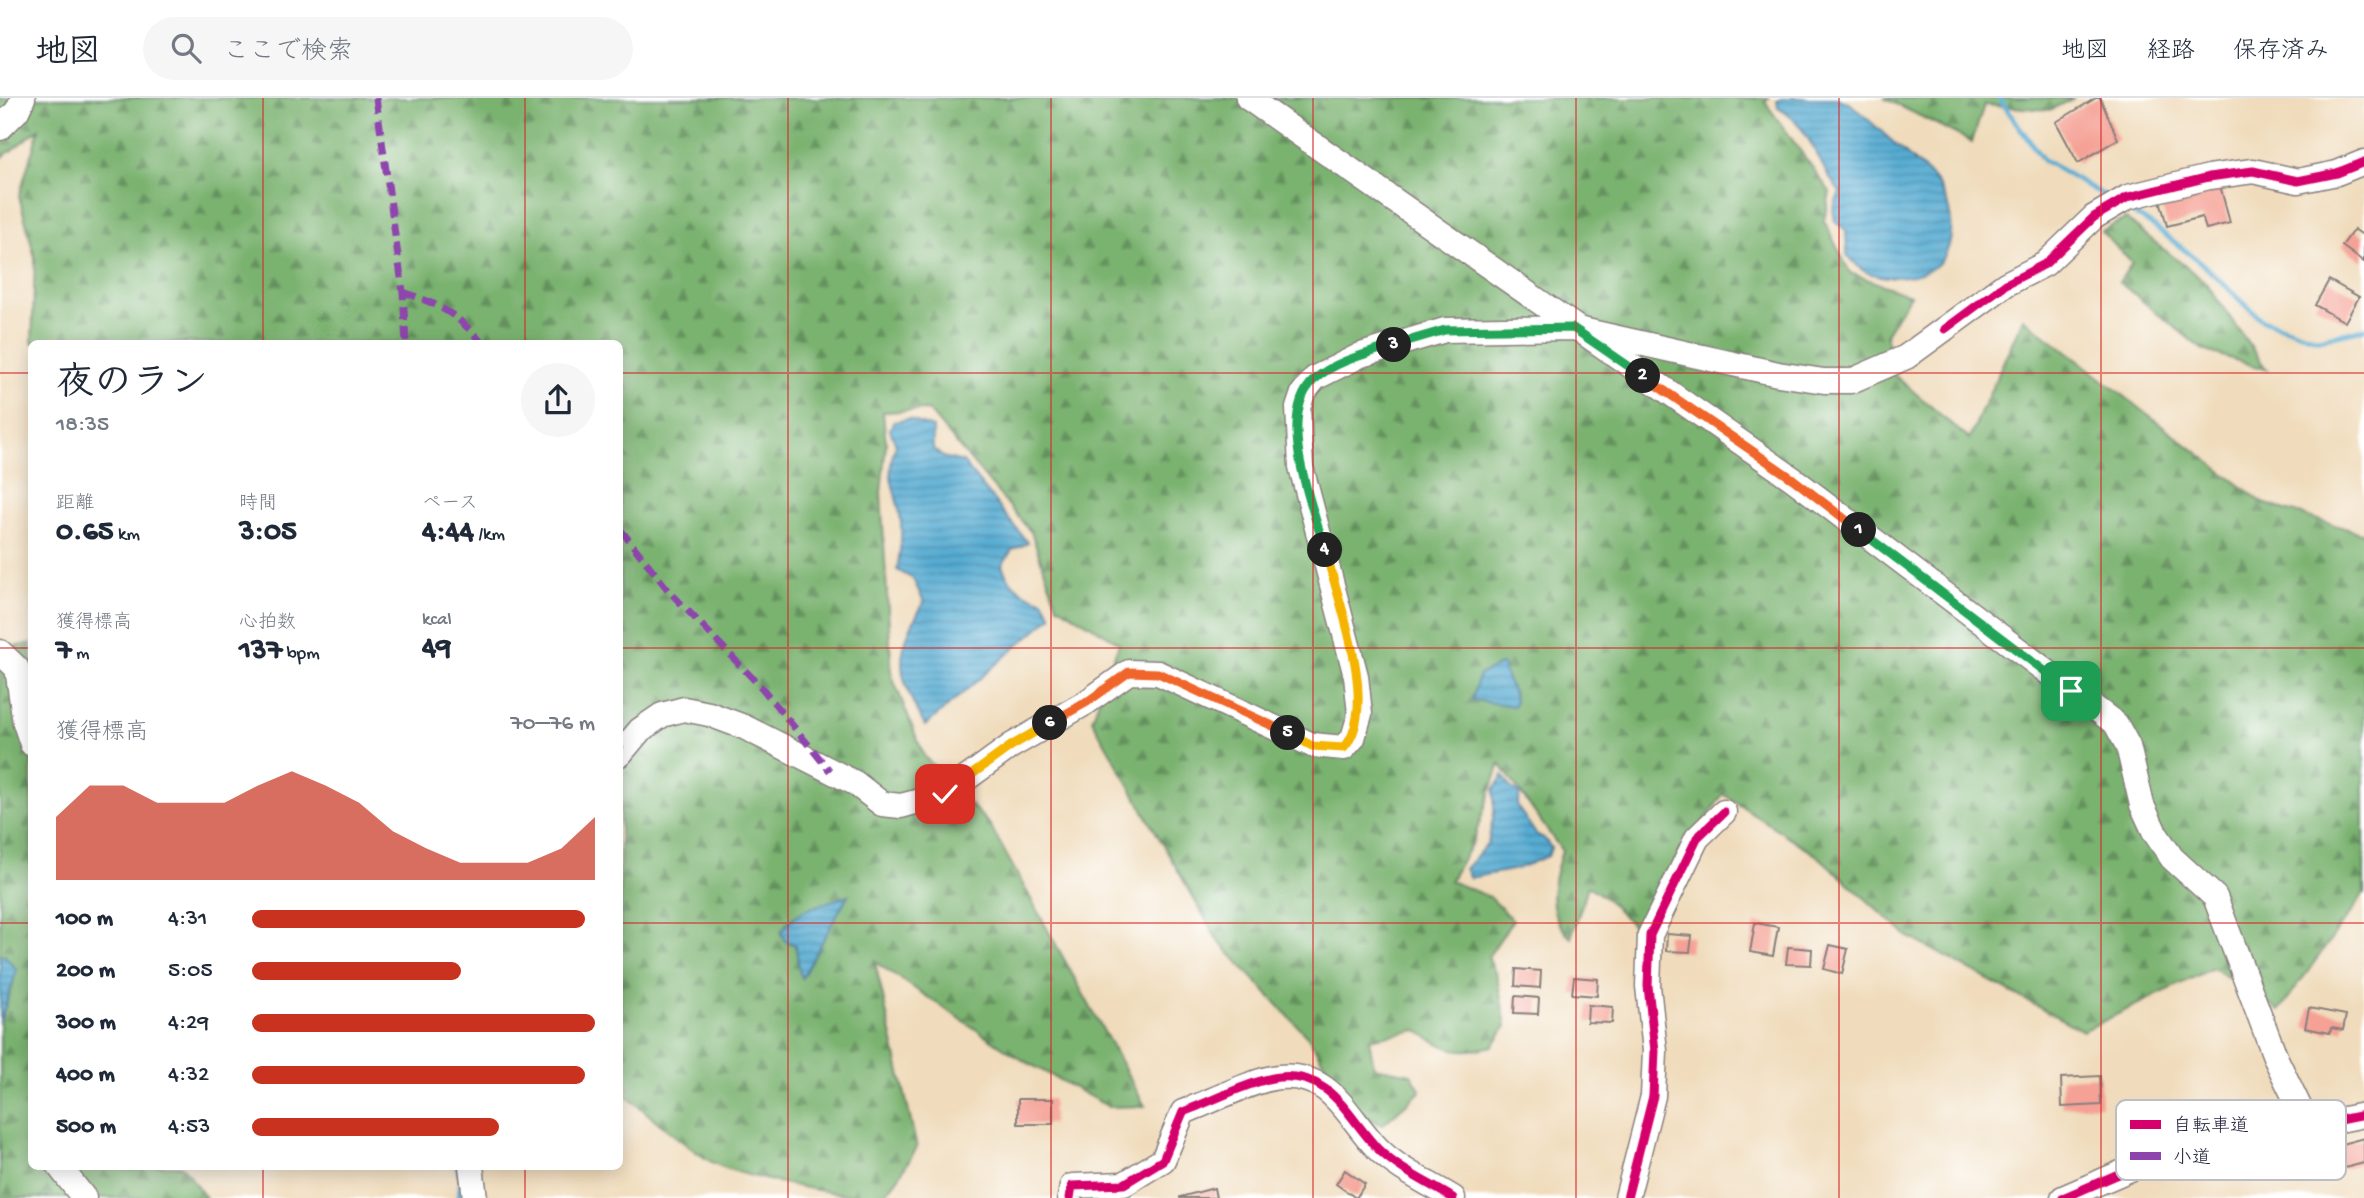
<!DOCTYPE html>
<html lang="ja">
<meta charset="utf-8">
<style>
:root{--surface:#fff;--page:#f6f6f7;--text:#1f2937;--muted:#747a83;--line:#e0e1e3;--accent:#c8321e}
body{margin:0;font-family:"Gochi Hand","Klee One",sans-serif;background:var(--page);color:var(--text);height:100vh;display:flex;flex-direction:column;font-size:26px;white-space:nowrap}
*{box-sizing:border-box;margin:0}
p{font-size:23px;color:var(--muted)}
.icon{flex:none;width:38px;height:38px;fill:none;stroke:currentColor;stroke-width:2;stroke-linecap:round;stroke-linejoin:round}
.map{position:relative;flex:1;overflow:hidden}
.side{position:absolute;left:28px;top:242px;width:595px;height:830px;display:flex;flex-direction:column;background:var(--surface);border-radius:10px;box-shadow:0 4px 18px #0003}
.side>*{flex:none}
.pin{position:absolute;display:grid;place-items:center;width:60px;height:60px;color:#fff;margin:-30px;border-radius:14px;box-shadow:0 4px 10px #0006}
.km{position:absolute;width:35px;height:35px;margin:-18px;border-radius:50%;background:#222;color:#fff;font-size:19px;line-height:35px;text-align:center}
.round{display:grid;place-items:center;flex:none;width:74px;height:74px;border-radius:37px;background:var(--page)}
.summary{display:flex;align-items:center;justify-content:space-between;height:119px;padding:0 28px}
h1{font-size:38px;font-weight:700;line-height:52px}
.figures{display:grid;grid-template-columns:repeat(3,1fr);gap:10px;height:119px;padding:7px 28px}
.figures div{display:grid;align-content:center}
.figures b{font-size:30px;font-weight:700}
.figures small{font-size:19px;font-weight:400}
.figures p{font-size:19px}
.chart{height:196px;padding:14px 28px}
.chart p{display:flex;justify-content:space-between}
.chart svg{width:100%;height:126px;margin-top:7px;fill:var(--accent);opacity:.7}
ul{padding:0 28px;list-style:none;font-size:23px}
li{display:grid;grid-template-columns:112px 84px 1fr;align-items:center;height:52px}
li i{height:18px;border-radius:9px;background:var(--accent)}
header{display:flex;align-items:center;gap:42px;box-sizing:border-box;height:98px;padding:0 35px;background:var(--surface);border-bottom:2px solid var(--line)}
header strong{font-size:33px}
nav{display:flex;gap:38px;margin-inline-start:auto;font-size:24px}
.search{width:490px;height:63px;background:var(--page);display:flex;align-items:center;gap:18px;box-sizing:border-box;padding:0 24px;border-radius:38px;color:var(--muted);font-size:26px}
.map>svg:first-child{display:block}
.forest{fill:url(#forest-firs);stroke:#4e6a56;stroke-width:2}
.water{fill:url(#water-rules);stroke:#3c6786;stroke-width:2}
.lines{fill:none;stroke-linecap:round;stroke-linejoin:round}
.stream{stroke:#56acd2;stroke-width:5}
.building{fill:#f5a195}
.minor-casing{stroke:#897f7c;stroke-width:27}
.minor{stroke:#fff;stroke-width:24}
.quiet{stroke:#8e44ad;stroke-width:7;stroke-dasharray:14 7;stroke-linecap:butt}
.cycleway-casing{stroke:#fff;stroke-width:13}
.cycleway{stroke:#d6006c;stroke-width:9}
.split-1-casing{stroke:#fff;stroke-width:14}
.split-2-casing{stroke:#fff;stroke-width:14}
.split-3-casing{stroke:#fff;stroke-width:14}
.split-4-casing{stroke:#fff;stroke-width:14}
.split-5-casing{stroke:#fff;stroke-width:14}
.split-6-casing{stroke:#fff;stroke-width:14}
.split-7-casing{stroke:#fff;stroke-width:14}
.split-1{stroke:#22a559;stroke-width:9}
.split-2{stroke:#f0652b;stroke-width:9}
.split-3{stroke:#22a559;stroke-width:9}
.split-4{stroke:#22a559;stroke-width:9}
.split-5{stroke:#f5b400;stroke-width:9}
.split-6{stroke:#f0652b;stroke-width:9}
.split-7{stroke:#f5b400;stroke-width:9}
.grid{fill:none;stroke:#d62828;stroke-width:2;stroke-opacity:0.55}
.key{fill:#fff;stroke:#bdbdc4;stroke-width:2}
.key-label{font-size:19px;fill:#22223b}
</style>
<header>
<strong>地図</strong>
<div class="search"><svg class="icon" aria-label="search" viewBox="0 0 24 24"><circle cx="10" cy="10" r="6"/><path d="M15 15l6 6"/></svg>ここで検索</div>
<nav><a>地図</a><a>経路</a><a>保存済み</a></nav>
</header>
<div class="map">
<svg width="2364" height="1100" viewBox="0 0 2364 1100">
<defs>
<pattern id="forest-firs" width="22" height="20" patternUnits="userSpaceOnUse" patternTransform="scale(1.75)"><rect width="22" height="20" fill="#7ab270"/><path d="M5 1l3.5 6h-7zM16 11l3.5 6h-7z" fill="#64905d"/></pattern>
<pattern id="water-rules" width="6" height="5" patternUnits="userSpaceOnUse" patternTransform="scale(1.75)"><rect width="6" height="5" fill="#56acd2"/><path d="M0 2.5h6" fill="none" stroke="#478cac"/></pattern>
</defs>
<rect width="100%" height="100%" fill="#fff"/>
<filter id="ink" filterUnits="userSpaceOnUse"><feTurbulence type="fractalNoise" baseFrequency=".0143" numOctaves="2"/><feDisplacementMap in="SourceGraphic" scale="14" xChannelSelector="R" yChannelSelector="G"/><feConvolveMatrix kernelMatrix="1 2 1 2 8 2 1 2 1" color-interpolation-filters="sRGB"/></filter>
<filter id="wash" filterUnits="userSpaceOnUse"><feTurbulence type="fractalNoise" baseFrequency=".00686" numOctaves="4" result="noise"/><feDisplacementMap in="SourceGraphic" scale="28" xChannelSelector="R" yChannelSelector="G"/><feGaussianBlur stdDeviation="1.57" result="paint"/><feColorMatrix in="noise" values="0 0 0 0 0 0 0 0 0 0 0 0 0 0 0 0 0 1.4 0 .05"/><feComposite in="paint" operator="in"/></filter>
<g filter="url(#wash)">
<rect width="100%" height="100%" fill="#f0dcbc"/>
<path class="forest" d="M0,0H1769L1765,4L1830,94L1824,123L1850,175L1910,197L1886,236L1893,276L1969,341L2023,220L2263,405L2364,436V796L2279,913L2213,870L2083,933L1907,838L1819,759L1723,696L1675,766L1637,832L1608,802L1588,788L1571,840C1543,813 1552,786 1562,753L1500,666L1473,743L1450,783L1490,799L1513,822L1488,859L1497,879L1506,928L1493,948C1458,957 1445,952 1417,932L1369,941L1374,969L1411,976L1421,993L1382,1027L1352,1011L1308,939L1218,843L1092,622L1119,545L1057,507L1031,434L928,312L883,314L886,346L881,395L892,578L924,658L990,727L1145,1008L1109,1009L1019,960L875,864L917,1050C907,1064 894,1093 878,1099C850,1100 734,1079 708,1062C677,1042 649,1016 620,993V245H32L35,160L19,98L39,31L0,61Z
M1884,0H2074L2050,12L1984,7L1972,44Z
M2126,121L2205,184L2267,272L2203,252L2119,184L2132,165L2101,133Z
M31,545L32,1068H182L206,1100H0V924L12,889L5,857L0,858V552Z"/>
<path class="water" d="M1781,0H1837L1851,6L1933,80C1950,100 1959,136 1943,160C1930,181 1882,184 1862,172C1857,168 1852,161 1847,157L1846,132L1835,124L1833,111L1840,94C1816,67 1812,28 1778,10L1777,3Z
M908,321L933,330V351L943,359L963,364L1028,445L1012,452L1002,467C1008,486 1024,497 1043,502L1052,518L925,628C896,574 893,559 924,504L913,481L897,472C900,453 903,436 900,417C895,389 884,377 896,347L890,332L893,324Z
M1499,567L1504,568C1504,585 1519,595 1514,608L1472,602L1479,577Z
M1503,677L1510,689L1520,696L1517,708L1536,736L1544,740L1551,750L1548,758L1517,771L1470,780L1465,771L1488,745L1494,715V692Z
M848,797L802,880C795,867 800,856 794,846L785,843L781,835C793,809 824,807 848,797Z
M4,857L17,872L0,924V858Z"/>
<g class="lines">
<path class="stream" d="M1999,0L2043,62L2110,101
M2125,110L2155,129L2200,164L2262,222L2319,241L2364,231
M457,1068L461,1081L459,1100"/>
</g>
<g id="blocks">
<path class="building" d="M2096,0H2100L2118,41L2078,65L2056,24Z
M2220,87L2230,125L2206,131L2202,119L2167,128L2160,102Z
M2354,131L2364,138V164L2342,148Z
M2329,182L2359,199L2345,224L2315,207Z
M1755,825L1778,829L1773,858L1750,854Z
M1667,836L1692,838L1690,854L1666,853Z
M1830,847L1848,851L1842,876L1824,871Z
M1788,849L1812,851L1811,867L1786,866Z
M1516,871L1541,873L1540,890L1515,888Z
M1574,879L1598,881L1597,898L1572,896Z
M1515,898L1539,900L1538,916L1514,915Z
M1588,907L1613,909L1612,925L1587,924Z
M2309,910L2346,917L2343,932L2331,930L2330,935L2305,930Z
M2100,978L2101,1007L2062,1009L2061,980Z
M1018,1001H1053V1026H1018Z
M2364,1040V1065L2341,1071L2334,1048Z
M1345,1072L1365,1086L1356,1100L1336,1086Z
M1214,1090L1216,1100H1180V1099Z"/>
</g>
</g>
<g filter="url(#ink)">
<use href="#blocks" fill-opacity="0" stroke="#897f7c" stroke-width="2"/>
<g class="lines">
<g class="minor-casing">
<path id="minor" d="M1248,0L1793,381L2116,626L2128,648L2142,707L2155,735L2172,760L2215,799L2276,961L2309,1029
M0,30L17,13L23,0
M0,554L17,570L25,625L32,646
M620,656L640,632L662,617L684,611L709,616L744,629L855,685L882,706L901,708L945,696L1011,648L1087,604L1129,574L1158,575L1312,647L1344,650L1353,640L1360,616L1356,578L1301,369L1298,310L1303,295L1315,280L1361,257L1445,232L1573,230L1778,276L1824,283H1851L1906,259L2006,186L2045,166L2094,119L2128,99L2209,79L2253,73L2298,83L2337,75L2364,64
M59,1068L84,1100
M471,1068L475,1100
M1070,1100L1072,1088L1124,1086L1163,1062L1183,1014C1208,1005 1255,981 1279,979C1331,974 1346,1017 1377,1050C1397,1071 1429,1085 1453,1100
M1627,1100L1653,998L1655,953L1648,888L1650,837L1697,740L1724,714
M2063,1100L2158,1059L2364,1017"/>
</g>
<use href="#minor" class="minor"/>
<path class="quiet" d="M376,0L403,194L406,245
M403,194C439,206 457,216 482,245
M620,431L669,493L762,590L830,673
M620,651L623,652"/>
<g class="cycleway-casing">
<path id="cycleway" d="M1945,231L2006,186L2045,166L2094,119L2128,99L2209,79L2253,73L2298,83L2337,75L2364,64
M1070,1100L1072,1088L1124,1086L1163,1062L1183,1014C1208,1005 1255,981 1279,979C1331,974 1346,1017 1377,1050C1397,1071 1429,1085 1453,1100
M1627,1100L1653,998L1655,953L1648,888L1650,837L1697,740L1724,714
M2063,1100L2158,1059L2364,1017"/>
</g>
<use href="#cycleway" class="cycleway"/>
</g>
</g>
<g class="lines" filter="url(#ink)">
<g class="split-1-casing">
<path id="split-1" d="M1859,432L2071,593"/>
</g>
<g class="split-2-casing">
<path id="split-2" d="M1643,278L1793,381L1859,432"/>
</g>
<g class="split-3-casing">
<path id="split-3" d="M1394,247L1445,232L1573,230L1643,278"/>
</g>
<g class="split-4-casing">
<path id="split-4" d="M1325,452C1313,409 1275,318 1314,282C1334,263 1369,255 1394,247"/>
</g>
<g class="split-5-casing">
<path id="split-5" d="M1288,635L1312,648L1344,650C1380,610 1338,501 1325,452"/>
</g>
<g class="split-6-casing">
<path id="split-6" d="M1050,625L1087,604L1129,574L1158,575L1288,635"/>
</g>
<g class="split-7-casing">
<path id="split-7" d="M945,696L1011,648L1050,625"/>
</g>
<use href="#split-1" class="split-1"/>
<use href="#split-2" class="split-2"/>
<use href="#split-3" class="split-3"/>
<use href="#split-4" class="split-4"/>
<use href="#split-5" class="split-5"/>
<use href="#split-6" class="split-6"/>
<use href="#split-7" class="split-7"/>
</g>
<path class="grid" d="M263,0V245M525,0V245M788,0V1100M1051,0V1100M1313,0V1100M1576,0V1100M1839,0V1100M2101,0V1100M0,275H32M620,275H2364M0,550H32M620,550H2364M0,825H32M620,825H2364M263,1068V1100M525,1068V1100"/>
<rect x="2116" y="1002" width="230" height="80" rx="10" class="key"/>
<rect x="2130" y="1022" width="31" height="9" fill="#d6006c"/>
<rect x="2130" y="1054" width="31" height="8" fill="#8e44ad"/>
<g class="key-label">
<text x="2173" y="1033">自転車道</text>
<text x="2173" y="1065">小道</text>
</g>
</svg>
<div class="pin" style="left:2071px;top:593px;background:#1e9e55"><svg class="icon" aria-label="arrive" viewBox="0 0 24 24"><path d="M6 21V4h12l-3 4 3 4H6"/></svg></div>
<div class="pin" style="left:945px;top:696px;background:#d93025"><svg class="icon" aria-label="check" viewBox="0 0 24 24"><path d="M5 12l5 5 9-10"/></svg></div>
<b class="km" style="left:1859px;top:432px">1</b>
<b class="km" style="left:1643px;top:278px">2</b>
<b class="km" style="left:1394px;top:247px">3</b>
<b class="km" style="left:1325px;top:452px">4</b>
<b class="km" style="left:1288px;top:635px">5</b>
<b class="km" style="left:1050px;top:625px">6</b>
<section class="side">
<div class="summary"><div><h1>夜のラン</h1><p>18:35</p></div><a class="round"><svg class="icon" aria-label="share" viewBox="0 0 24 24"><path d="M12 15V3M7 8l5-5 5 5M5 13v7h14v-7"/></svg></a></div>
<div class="figures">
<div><p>距離</p><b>0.65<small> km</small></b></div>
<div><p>時間</p><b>3:05</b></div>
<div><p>ペース</p><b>4:44<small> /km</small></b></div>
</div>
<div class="figures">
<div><p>獲得標高</p><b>7<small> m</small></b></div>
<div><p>心拍数</p><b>137<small> bpm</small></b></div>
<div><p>kcal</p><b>49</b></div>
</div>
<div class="chart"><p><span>獲得標高</span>70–76 m</p>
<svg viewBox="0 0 160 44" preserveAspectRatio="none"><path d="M0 44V22L10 11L20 11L30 17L40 17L50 17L60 11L70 6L80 11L90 17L100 27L110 33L120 38L130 38L140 38L150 33L160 22V44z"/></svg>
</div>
<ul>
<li><b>100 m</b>4:31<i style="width:97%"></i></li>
<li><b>200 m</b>5:05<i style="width:61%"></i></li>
<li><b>300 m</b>4:29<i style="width:100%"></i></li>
<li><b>400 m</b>4:32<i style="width:97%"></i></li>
<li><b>500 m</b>4:53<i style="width:72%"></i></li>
</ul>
</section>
</div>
